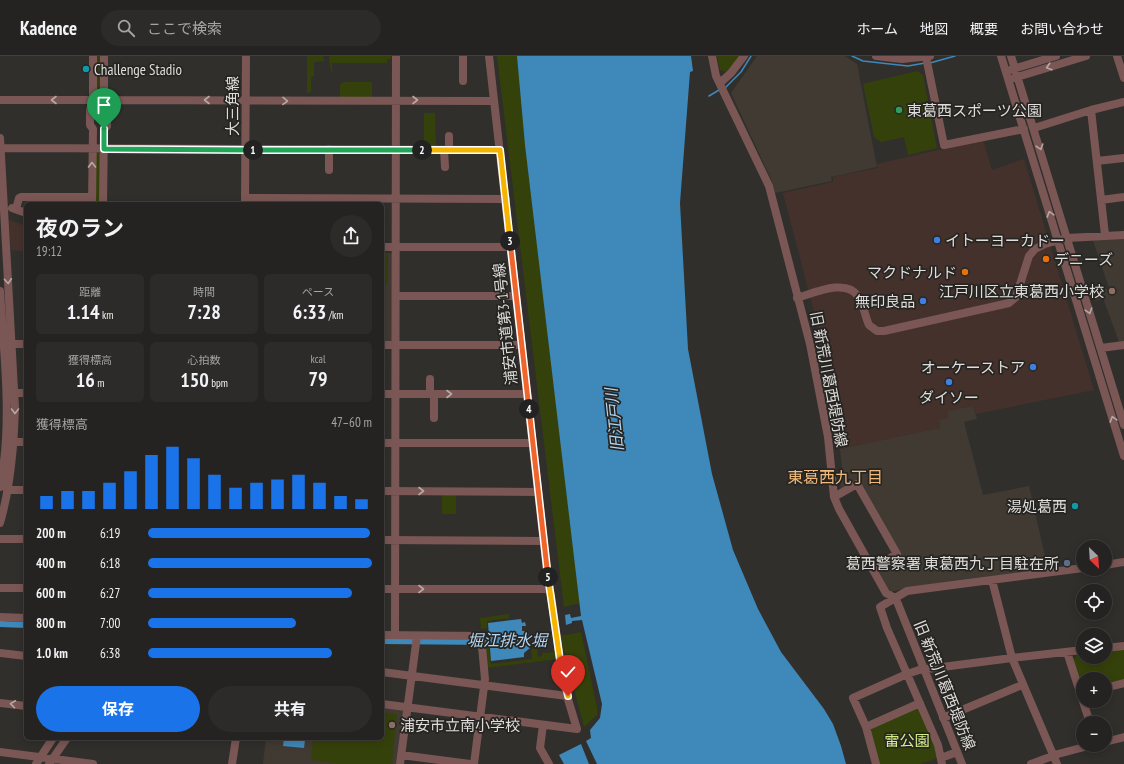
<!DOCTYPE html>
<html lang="ja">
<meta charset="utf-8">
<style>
:root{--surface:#252321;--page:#2d2b2a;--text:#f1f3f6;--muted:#a3a4a5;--line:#42403f;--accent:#1a73e8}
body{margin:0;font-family:"PT Sans Narrow","Noto Sans JP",sans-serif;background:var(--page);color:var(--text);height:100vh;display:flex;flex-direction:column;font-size:15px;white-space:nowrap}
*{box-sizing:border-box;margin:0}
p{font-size:13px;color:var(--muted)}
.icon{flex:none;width:22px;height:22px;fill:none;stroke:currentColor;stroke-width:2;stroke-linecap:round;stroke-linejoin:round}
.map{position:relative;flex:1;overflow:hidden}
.sheet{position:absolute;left:24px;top:146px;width:360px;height:538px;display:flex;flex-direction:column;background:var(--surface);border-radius:6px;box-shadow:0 2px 10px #0003,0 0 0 1px var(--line)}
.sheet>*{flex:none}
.needle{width:26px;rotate:155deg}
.fabs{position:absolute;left:1076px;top:484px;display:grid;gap:8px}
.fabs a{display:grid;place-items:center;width:36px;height:36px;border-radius:50%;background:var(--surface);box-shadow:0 2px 10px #0003,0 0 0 1px var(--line);font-size:20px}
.pin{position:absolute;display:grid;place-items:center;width:34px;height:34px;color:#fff;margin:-41px -17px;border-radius:50% 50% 50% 0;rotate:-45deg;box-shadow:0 0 4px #0007}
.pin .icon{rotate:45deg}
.km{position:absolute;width:20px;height:20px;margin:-10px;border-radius:50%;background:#222;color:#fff;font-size:11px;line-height:20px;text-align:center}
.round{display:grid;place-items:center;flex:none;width:42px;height:42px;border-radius:21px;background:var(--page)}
.summary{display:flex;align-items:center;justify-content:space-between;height:68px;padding:0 12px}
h1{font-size:22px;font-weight:700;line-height:30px}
.metrics{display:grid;grid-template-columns:repeat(3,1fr);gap:6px;height:68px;padding:4px 12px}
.metrics div{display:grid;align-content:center;border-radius:6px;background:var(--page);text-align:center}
.metrics b{font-size:20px;font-weight:700}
.metrics small{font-size:11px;font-weight:400}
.metrics p{font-size:11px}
.chart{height:112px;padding:8px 12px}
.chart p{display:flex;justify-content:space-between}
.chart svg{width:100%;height:72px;margin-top:4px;stroke:var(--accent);stroke-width:6}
.cta{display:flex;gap:8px;margin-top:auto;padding:8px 12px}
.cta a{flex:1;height:46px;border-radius:24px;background:var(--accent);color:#fff;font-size:16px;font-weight:700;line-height:46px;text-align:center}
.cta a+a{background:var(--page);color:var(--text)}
ul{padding:0 12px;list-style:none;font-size:13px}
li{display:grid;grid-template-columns:64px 48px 1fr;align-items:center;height:30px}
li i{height:10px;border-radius:5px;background:var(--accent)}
header{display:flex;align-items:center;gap:24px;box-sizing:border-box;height:56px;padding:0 20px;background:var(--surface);border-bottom:1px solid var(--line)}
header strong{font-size:19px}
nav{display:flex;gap:22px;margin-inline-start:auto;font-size:14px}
.search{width:280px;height:36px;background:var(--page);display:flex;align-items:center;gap:10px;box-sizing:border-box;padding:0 14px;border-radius:22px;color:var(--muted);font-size:15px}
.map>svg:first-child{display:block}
.commercial{fill:#45312c}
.built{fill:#403a32}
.green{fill:#35410b}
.water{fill:#3f88ba}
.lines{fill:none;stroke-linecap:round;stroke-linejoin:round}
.stream{stroke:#3f88ba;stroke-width:1.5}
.canal{stroke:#3f88ba;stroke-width:6}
.minor{stroke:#7a5755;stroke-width:8}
.oneway{stroke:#b7a8a6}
.split-1-casing{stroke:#fff;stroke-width:8}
.split-2-casing{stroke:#fff;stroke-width:8}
.split-3-casing{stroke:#fff;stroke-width:8}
.split-4-casing{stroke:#fff;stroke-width:8}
.split-5-casing{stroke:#fff;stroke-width:8}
.split-6-casing{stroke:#fff;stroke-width:8}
.split-1{stroke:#22a559;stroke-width:5}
.split-2{stroke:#22a559;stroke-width:5}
.split-3{stroke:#f5b400;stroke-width:5}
.split-4{stroke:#f0652b;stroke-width:5}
.split-5{stroke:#f0652b;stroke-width:5}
.split-6{stroke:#f5b400;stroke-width:5}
.culture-dot{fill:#0f9aa8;stroke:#272522;stroke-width:1.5}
.leisure-dot{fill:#2e9e5b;stroke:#272522;stroke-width:1.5}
.shop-dot{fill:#3f7fe0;stroke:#272522;stroke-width:1.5}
.food-dot{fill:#e8710a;stroke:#272522;stroke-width:1.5}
.education-dot{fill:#8d6e63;stroke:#272522;stroke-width:1.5}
.service-dot{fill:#5c6f8a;stroke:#272522;stroke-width:1.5}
.labels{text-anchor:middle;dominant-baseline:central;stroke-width:3.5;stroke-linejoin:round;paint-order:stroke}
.poi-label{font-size:15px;fill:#dfdedc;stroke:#272522;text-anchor:end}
.street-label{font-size:15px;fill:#dfdedc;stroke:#272522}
.park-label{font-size:15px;fill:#d5f087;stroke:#272522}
.water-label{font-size:16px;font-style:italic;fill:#b2d5f1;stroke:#272522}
.neighbourhood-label{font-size:16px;fill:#f0b97d;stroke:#272522}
</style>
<header>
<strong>Kadence</strong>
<div class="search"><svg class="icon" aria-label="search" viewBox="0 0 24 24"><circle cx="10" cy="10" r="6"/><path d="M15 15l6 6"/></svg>ここで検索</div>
<nav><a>ホーム</a><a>地図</a><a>概要</a><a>お問い合わせ</a></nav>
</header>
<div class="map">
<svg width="1124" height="708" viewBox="0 0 1124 708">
<rect width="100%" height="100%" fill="#312f2c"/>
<path class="commercial" d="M983,84L992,114L1024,103L1094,334L976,358L973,350L947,355L949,362L941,372L840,393L835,357L816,263L783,137L833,126V121L878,112L877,108Z
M9,164L26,170V195L11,194Z"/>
<path class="built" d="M757,0H845L857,8L877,111L831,121L832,125L775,137L771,123L731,37Z
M1124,182V285L1119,286L1103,242L1095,245L1093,238L1109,232L1093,184Z
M382,197H393V286H382Z
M973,350L977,363L964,366L983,439L1029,430L1048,513L907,532L890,536L877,512L900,498L858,424L840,435L842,412L840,393L940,372L939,364L948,362L947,355Z
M382,652L404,655L397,708H263L266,682H382Z"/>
<path class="green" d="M95,0H102V52H95Z
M307,0H323L324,5L314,6V20L311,21V36L307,37Z
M330,0H391V3H387V7H332V16H331L329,2Z
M497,0H520L580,547L564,551Z
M717,0H740L727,16L720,14Z
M917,15L923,19L937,92L908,99L904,81L881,86L874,81L863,28Z
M343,26H372V42L340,41V28H342Z
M424,57H435L436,90H424Z
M95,97H101V148H95Z
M382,198H388V225L382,237Z
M442,438H456V458H442Z
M509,558V562L487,565V572L481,573L480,562Z
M581,576L597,652V659L584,671L560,580Z
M484,591H489L491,608L532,603L531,593L537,592L538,601L542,600V597L556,596L557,603L486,612Z
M1124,593V626L1105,631V623H1083L1082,632L1073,604L1078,598L1083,597V601H1105V595Z
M918,651L940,701L920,708H878L870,675L871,672Z
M382,656L397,658L392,708H338L311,704L313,682H382Z"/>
<path class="water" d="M517,0H691L693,15L690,16L680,147L688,293L712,418L733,494L758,553L781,596L824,653L833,668L841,690L846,708H597L586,685L591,682L590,674L600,662L602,648L582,564L572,565V567L566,569L565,559L570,558L571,562L581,560L525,89Z
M521,563L522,567L525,566L526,570H522V575H528L530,592L524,597V601L491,605L488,567Z
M284,682L305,684L304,692L283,690Z
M581,688L589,708H564L559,699Z"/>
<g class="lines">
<path class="stream" d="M852,0L863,5L908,10L925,7
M930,7L955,0
M725,32L741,16L751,0
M709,40L719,34"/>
<path class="canal" d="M0,568L26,569
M382,585L490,586"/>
<path class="minor" d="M463,0V25
M712,0L716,20L769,130L810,288L828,381L834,441L839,453L886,537L895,542L898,548L962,708
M876,0L902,3L930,0
M1001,0L1124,400
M1011,0L1124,369
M1117,0L1124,22
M926,1L944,89L1024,73
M1010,14L1056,0
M1014,22L1086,0
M720,27L731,17L744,0
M0,44H93
M104,44L494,45
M1091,54L1105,179
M1034,72L1091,54L1124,46
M449,80V94
M0,82L15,351C14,390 11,429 0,467
M1,92L500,94
M329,93V114
M444,94L445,111
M1097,105L1124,102
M245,142L506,143
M1101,144L1124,141
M92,148L93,73L90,69V54L93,44V0
M103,148L104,73L107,70V53L104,44V0
M245,148L246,0
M12,152L26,157
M16,153L19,142L21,141H92
M382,191H511
M0,235C4,300 13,367 0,431
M396,240H516
M797,242C814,237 846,222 858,240C863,246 865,261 869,269L877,275H884L1009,247L1016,241L1029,200L1035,193L1045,188L1067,182L1124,179
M11,288H26
M382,289H522
M1101,292L1124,289
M14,337H26
M382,338H527
M430,338V323
M434,338V362
M14,386H26
M382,387H533
M7,434H26
M382,435L538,436
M834,441L857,428L897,498L872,513
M0,483H26
M382,484L544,485
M1105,509L1124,506
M992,524L1012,602L1057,708
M0,532H26
M382,533H549
M0,561L26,562
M382,579L481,580L485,623L474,708
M395,579L396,0
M1105,592L1124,590
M1067,596L1090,667
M0,597L26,600
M382,616L567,640
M1105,632L1124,627
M0,647L26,650
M382,648L577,673L567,640L560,604L551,539L549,533L489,0
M943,662L1022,629
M543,669L540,692L549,708
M866,671L920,647
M1105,686L1124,681
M0,696L93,708
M401,699L470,708
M941,702L957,696
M36,708L53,682
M49,708L67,682
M232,708L236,682
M400,708L417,580
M876,708L866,671L853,642L907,618L919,614L1012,602L1083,594
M942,708L938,689L887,572L880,551L907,535L1083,512
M1031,708L1058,698L1092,689"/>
</g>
<defs><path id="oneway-chevron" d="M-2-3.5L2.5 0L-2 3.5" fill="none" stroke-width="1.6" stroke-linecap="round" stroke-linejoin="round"/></defs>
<g class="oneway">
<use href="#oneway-chevron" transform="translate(1049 11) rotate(163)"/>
<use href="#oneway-chevron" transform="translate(54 44) rotate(180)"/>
<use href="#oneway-chevron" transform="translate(207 44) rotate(-180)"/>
<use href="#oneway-chevron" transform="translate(415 44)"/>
<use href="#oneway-chevron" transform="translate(285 45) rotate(1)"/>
<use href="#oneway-chevron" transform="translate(1040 91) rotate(73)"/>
<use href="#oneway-chevron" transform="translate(92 109) rotate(-90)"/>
<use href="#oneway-chevron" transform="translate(1050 158) rotate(-107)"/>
<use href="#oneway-chevron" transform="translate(8 225) rotate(86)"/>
<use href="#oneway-chevron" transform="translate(1089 255) rotate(72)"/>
<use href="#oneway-chevron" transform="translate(449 338)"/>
<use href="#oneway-chevron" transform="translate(15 355) rotate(90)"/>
<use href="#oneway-chevron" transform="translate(1113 363) rotate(-107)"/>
<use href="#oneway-chevron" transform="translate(421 435)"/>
<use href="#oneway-chevron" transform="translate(421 533)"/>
<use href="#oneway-chevron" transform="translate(13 648) rotate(-172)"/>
</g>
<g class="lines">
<g class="split-1-casing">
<path id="split-1" d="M104,73V93L253,94"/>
</g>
<g class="split-2-casing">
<path id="split-2" d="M253,94H422"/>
</g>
<g class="split-3-casing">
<path id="split-3" d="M422,94H500L510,185"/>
</g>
<g class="split-4-casing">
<path id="split-4" d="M510,185L529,353"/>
</g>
<g class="split-5-casing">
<path id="split-5" d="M529,353L548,521"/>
</g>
<g class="split-6-casing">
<path id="split-6" d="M548,521L560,604L568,640"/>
</g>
<use href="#split-1" class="split-1"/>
<use href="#split-2" class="split-2"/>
<use href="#split-3" class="split-3"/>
<use href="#split-4" class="split-4"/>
<use href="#split-5" class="split-5"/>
<use href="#split-6" class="split-6"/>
</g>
<g class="culture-dot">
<circle cx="86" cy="13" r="4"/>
<circle cx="1075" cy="450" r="4"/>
</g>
<circle class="leisure-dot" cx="899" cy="54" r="4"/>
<g class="shop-dot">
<circle cx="937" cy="184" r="4"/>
<circle cx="923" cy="245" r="4"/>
<circle cx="1033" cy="311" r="4"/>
<circle cx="949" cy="326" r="4"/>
</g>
<g class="food-dot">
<circle cx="1046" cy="203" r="4"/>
<circle cx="965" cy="216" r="4"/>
</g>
<g class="education-dot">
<circle cx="1112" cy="235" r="4"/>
<circle cx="392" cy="669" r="4"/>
</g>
<circle class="service-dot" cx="1067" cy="507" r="4"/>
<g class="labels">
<g class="poi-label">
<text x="94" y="13" text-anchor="start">Challenge Stadio</text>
<text x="907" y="54" text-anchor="start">東葛西スポーツ公園</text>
<text x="945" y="184" text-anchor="start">イトーヨーカドー</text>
<text x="1054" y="203" text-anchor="start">デニーズ</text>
<text x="957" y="216">マクドナルド</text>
<text x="1104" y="235">江戸川区立東葛西小学校</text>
<text x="915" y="245">無印良品</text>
<text x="1025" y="311">オーケーストア</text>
<text x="949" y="341" text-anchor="middle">ダイソー</text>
<text x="1067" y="450">湯処葛西</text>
<text x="1059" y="507">葛西警察署 東葛西九丁目駐在所</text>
<text x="400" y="669" text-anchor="start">浦安市立南小学校</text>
</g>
<g class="street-label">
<text transform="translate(232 50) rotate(-90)">大三角線</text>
<text transform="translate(505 268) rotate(-96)">浦安市道第3-1号線</text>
<text transform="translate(829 323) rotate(79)">旧 新荒川葛西堤防線</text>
<text transform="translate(945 629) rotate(68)">旧 新荒川葛西堤防線</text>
</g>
<g class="park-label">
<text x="907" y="684">雷公園</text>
</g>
<g class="water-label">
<text transform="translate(614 364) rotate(-96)">旧江戸川</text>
<text x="507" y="584">堀江排水堀</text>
</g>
<g class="neighbourhood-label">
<text x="835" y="421">東葛西九丁目</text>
</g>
</g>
</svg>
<div class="fabs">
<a><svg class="needle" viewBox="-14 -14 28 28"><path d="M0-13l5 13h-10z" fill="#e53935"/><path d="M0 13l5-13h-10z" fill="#a3a4a5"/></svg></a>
<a><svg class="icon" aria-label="locate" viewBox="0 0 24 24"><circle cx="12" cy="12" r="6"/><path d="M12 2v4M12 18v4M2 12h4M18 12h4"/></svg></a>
<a><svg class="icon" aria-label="layers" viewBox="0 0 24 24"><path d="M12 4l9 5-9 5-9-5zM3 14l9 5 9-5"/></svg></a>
<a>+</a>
<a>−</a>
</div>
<div class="pin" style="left:104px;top:73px;background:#1e9e55"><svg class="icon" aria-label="arrive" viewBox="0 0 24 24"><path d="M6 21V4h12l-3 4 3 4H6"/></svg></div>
<div class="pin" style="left:568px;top:640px;background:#d93025"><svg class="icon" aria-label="check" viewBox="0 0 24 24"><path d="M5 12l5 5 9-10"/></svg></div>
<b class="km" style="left:253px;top:94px">1</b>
<b class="km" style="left:422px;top:94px">2</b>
<b class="km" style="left:510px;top:185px">3</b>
<b class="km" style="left:529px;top:353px">4</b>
<b class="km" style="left:548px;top:521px">5</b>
<section class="sheet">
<div class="summary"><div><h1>夜のラン</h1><p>19:12</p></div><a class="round"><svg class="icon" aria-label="share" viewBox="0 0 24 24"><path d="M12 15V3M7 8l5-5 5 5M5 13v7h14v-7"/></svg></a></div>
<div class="metrics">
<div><p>距離</p><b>1.14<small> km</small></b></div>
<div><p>時間</p><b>7:28</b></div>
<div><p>ペース</p><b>6:33<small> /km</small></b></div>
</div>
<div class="metrics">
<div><p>獲得標高</p><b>16<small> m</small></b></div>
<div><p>心拍数</p><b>150<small> bpm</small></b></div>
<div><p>kcal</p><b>79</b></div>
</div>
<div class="chart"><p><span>獲得標高</span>47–60 m</p>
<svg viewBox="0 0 160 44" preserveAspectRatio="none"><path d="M5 44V36M15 44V33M25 44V33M35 44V28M45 44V21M55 44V11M65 44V6M75 44V13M85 44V23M95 44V31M105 44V28M115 44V26M125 44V23M135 44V28M145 44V36M155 44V38"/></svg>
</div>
<ul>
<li><b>200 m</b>6:19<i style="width:99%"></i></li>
<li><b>400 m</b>6:18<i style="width:100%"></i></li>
<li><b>600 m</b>6:27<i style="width:91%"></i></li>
<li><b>800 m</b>7:00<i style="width:66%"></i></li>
<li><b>1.0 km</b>6:38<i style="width:82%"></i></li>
</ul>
<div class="cta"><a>保存</a><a>共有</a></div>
</section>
</div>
